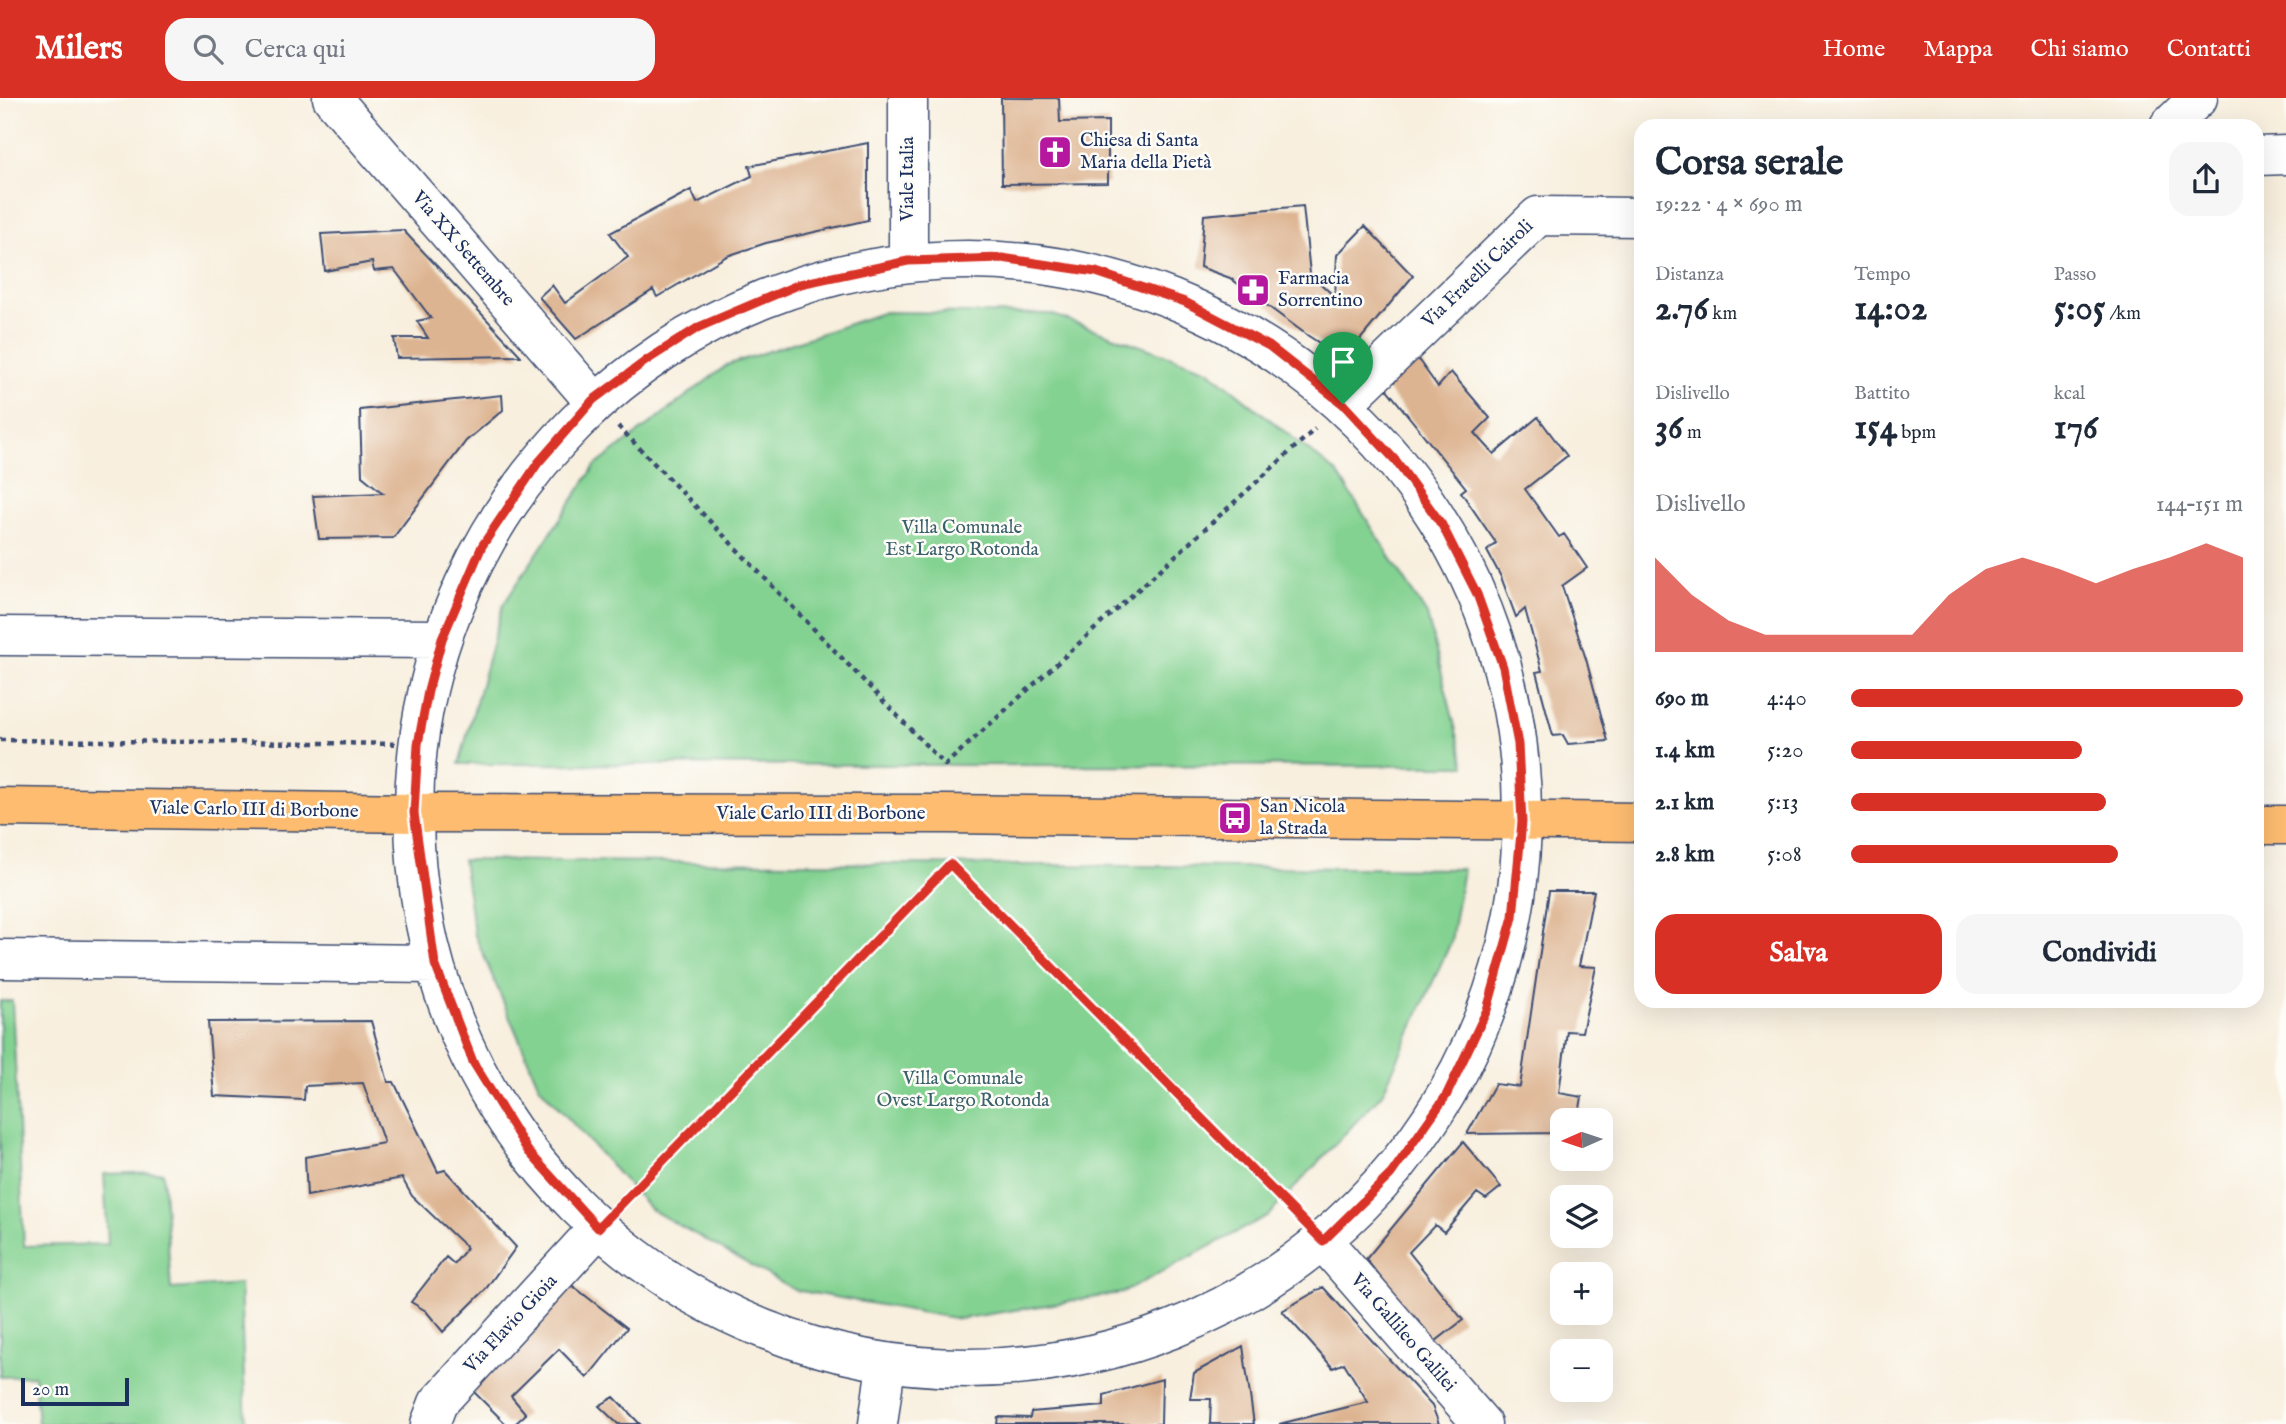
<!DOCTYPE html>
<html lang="it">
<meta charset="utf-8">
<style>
:root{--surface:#fff;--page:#f6f6f7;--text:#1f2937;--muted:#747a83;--accent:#d93025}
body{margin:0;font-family:"IM FELL English",serif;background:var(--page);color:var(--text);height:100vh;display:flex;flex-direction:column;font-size:26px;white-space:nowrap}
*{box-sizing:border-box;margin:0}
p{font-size:23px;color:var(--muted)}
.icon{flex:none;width:38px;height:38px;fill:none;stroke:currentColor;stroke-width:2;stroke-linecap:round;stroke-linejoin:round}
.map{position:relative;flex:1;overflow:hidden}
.drawer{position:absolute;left:1634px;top:21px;width:630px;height:889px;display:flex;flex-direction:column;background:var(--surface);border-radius:21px;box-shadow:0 7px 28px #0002}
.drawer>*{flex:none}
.needle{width:46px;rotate:267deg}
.controls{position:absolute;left:1550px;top:1010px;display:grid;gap:14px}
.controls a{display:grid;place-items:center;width:63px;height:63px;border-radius:14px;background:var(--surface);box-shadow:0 7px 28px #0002;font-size:35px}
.scale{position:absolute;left:21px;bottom:18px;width:108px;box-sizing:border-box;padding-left:7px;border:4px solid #1b2f5e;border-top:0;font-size:19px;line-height:24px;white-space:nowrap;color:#1b2f5e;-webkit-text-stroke:5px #fdfcf7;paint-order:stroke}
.pin{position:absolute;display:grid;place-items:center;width:60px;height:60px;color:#fff;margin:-72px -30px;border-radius:50% 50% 50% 0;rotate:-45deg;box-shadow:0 0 7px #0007}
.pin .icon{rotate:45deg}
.round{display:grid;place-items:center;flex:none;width:74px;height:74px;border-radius:21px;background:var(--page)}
.summary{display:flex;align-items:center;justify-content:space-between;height:119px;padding:0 21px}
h1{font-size:38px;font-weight:700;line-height:52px}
.figures{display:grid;grid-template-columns:repeat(3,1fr);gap:10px;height:119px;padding:7px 21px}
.figures div{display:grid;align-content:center}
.figures b{font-size:35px;font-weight:700}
.figures small{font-size:19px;font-weight:400}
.figures p{font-size:19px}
.chart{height:196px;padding:14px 21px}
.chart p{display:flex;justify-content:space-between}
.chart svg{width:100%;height:126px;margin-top:7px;fill:var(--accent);opacity:.7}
.cta{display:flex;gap:14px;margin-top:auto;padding:14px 21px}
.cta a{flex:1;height:80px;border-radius:21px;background:var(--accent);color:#fff;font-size:28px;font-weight:700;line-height:80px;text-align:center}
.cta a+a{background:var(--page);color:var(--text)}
ul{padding:0 21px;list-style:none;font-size:23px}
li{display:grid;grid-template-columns:112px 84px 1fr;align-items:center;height:52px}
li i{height:18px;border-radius:9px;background:var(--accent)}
header{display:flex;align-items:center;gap:42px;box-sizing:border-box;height:98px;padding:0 35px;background:var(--accent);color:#fff}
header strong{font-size:33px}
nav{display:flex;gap:38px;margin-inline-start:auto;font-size:24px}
.search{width:490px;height:63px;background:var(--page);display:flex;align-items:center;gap:18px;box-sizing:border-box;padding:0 24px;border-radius:21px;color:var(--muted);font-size:26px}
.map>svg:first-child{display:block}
.green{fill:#83d291;stroke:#4f8078;stroke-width:2}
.building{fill:#ddb491}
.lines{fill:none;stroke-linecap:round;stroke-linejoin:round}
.minor-casing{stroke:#3c4c71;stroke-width:41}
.major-casing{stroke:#3c4c71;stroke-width:41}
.path{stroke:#3c4c71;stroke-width:4.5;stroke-dasharray:5 5;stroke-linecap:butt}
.minor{stroke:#fff;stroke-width:38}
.major{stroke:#fdbc70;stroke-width:38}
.route-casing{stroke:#fff;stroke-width:14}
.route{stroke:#d93025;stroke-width:9}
.labels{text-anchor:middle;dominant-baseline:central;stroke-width:5;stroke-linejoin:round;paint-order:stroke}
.poi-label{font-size:19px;fill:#1b2f5e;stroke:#fdfcf7;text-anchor:start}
.street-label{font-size:19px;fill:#1b2f5e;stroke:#fdfcf7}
.park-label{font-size:19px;fill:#3a606d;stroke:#fdfcf7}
</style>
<header>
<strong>Milers</strong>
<div class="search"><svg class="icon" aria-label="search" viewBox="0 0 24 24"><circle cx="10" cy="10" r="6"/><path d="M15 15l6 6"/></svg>Cerca qui</div>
<nav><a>Home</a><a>Mappa</a><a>Chi siamo</a><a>Contatti</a></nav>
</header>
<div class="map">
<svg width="2286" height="1326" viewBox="0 0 2286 1326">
<rect width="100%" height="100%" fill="#fdfcf7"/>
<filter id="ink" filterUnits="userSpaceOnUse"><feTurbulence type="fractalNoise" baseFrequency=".0143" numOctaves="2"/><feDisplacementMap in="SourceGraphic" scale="14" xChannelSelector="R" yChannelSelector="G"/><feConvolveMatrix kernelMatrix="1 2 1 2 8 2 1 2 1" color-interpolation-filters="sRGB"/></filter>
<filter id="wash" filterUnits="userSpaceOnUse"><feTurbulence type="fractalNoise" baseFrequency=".00686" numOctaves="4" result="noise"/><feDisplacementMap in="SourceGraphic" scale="28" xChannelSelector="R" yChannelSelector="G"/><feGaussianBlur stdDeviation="1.57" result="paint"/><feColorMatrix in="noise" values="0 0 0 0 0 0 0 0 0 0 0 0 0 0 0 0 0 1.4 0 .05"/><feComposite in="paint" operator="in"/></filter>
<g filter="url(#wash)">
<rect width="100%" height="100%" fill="#f8efde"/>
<path class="green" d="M885,214L1051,216L1208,272L1338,376L1427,517L1465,668L459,666L503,507L595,368L727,267Z
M463,762L1463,771L1451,844L1382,996L1269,1117L1122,1195L959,1221L795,1192L650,1111L539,988L474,835Z
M0,903H12L24,1148L108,1146L104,1076L163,1074L171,1191L240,1186L246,1326H38L34,1278L0,1279Z"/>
<g id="blocks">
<path class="building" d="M1001,0H1059L1060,24L1108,23V85L1002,86Z
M868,45V122L766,145L727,158L657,199L653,192L576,241L539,199L552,187L565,205L628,159L610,135L691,92L697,105L752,78L749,68Z
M1303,108L1310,176L1335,199L1337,157L1365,128L1413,178L1344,261L1307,237L1230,180L1200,169L1204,117Z
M403,132L521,258L397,260L394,240H428L417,223L431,220L394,171L374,173L372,164L325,173L321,136Z
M1412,253L1438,289L1451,274L1490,320L1475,335L1494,356L1538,319L1567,358L1525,391L1559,439L1564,436L1587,470L1562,488L1586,561L1608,643L1568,646L1563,637L1553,638L1536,574L1542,573L1525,511L1516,519L1501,479L1487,453L1496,445L1461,394L1466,390L1382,285Z
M502,297L503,312L466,343L393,440L319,441L313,398L383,395L362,378L360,312Z
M1549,793H1594L1579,868L1596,869L1582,934L1567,933L1559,995L1582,999L1578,1022H1563V1035L1467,1036L1495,986L1520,989Z
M371,923L388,984H394L438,1074L445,1072L516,1149L485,1192L443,1234L426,1213L411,1204L446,1159L454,1166L467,1150L412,1098L402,1080L307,1098L305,1059L384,1045L363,985L305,988L304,1002L214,998L208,924Z
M1463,1044L1501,1089L1486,1101L1477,1095L1444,1134L1435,1127L1409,1154L1463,1222L1432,1246L1366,1161Z
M564,1181L627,1230L587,1280L559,1251L511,1298L526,1316L515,1326H506L466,1286Z
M1323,1189L1432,1308L1439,1326H1279L1368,1304L1344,1265L1333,1270L1282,1213Z
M1243,1248L1254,1326H1210L1211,1301H1190L1194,1275Z
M1162,1281L1161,1326H997L998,1319L1030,1320L1031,1314L1104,1308V1297Z
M614,1299L640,1326H618L599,1308Z"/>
</g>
</g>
<g filter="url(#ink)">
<use href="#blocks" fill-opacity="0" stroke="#3c4c71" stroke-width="2"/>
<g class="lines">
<g class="minor-casing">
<path id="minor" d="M332,0L593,302
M908,0V163
M2169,28L2198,0
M2258,58L2286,57
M414 716a554 554 0 1 1 1108 0a554 554 0 1 1-1108 0Z
M1343,306L1538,118L1642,119
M0,538L442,541
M0,861L434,866
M1323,1143L1482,1326
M430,1326L438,1305L598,1130
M878,1326L886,1266"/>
</g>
<g class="major-casing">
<path id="major" d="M0,709L414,715L947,716L1642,724
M2258,727H2286"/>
</g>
<path class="path" d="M618,328L945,667L1315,331
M0,642L418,646
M623,1104L950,766L1297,1118"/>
<use href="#minor" class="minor"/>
<use href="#major" class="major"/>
</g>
</g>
<g class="lines" filter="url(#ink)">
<g class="route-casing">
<path id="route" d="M1002,160L1096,174L1185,204L1269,248L1343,306L1396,363L1442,427L1477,496L1503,569L1518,646L1522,724L1513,819L1487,912L1446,998L1391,1076L1323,1143L950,766L598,1130L528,1053L473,964L435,866L414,715L418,646L428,593L442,541L482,448L538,365L593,302L647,262L699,229L800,186L908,163Z"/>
</g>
<use href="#route" class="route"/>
</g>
<defs>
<g id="church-square" transform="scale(1.75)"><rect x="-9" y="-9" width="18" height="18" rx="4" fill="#b5179e" stroke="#fdfcf7"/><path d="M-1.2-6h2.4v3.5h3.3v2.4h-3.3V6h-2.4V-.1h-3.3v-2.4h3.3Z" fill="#fff"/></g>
<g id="pharmacy-square" transform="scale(1.75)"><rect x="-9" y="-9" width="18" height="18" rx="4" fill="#b5179e" stroke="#fdfcf7"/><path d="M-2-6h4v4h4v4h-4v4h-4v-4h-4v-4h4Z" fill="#fff"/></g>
<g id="bus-square" transform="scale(1.75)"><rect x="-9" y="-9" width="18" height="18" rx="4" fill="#b5179e" stroke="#fdfcf7"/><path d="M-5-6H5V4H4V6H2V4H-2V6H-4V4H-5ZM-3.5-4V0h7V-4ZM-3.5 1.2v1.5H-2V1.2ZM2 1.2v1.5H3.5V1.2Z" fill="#fff"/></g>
</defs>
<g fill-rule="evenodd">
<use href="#church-square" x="1055" y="54"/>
<use href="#pharmacy-square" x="1253" y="192"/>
<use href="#bus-square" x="1235" y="720"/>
</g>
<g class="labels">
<g class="poi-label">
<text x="1080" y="43">Chiesa di Santa<tspan x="1080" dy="22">Maria della Pietà</tspan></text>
<text x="1278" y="181">Farmacia<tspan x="1278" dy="22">Sorrentino</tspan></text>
<text x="1260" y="709">San Nicola<tspan x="1260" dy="22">la Strada</tspan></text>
</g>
<g class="street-label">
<text transform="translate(908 81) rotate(-90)">Viale Italia</text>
<text transform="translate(463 151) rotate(49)">Via XX Settembre</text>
<text transform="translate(1478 176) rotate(-44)">Via Fratelli Cairoli</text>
<text transform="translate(254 712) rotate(1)">Viale Carlo III di Borbone</text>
<text x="821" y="716">Viale Carlo III di Borbone</text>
<text transform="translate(511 1226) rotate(-47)">Via Flavio Gioia</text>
<text transform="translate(1403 1235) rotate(49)">Via Gallileo Galilei</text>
</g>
<g class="park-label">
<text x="962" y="430">Villa Comunale<tspan x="962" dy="22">Est Largo Rotonda</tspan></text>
<text x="963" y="981">Villa Comunale<tspan x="963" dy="22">Ovest Largo Rotonda</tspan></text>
</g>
</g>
</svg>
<div class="controls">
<a><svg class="needle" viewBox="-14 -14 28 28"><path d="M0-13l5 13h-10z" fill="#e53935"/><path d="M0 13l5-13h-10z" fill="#747a83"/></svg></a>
<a><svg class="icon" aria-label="layers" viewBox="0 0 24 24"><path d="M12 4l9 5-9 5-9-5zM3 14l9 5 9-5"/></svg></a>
<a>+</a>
<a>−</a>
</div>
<div class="scale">20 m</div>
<div class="pin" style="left:1343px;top:306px;background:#1e9e55"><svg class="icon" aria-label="arrive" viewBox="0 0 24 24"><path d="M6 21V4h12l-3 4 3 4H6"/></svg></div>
<section class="drawer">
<div class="summary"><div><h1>Corsa serale</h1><p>19:22 · 4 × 690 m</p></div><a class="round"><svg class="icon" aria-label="share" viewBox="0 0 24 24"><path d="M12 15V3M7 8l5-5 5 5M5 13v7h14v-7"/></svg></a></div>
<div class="figures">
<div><p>Distanza</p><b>2.76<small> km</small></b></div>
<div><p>Tempo</p><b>14:02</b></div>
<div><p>Passo</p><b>5:05<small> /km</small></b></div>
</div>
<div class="figures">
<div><p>Dislivello</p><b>36<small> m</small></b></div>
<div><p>Battito</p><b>154<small> bpm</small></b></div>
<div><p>kcal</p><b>176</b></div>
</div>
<div class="chart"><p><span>Dislivello</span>144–151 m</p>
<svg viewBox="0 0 160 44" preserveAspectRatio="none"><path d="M0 44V11L10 24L20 33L30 38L40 38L50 38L60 38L70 38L80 24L90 15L100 11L110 15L120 20L130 15L140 11L150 6L160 11V44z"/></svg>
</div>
<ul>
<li><b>690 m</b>4:40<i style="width:100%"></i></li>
<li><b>1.4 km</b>5:20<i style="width:59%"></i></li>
<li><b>2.1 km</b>5:13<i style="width:65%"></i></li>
<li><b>2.8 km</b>5:08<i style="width:68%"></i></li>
</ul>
<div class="cta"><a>Salva</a><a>Condividi</a></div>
</section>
</div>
